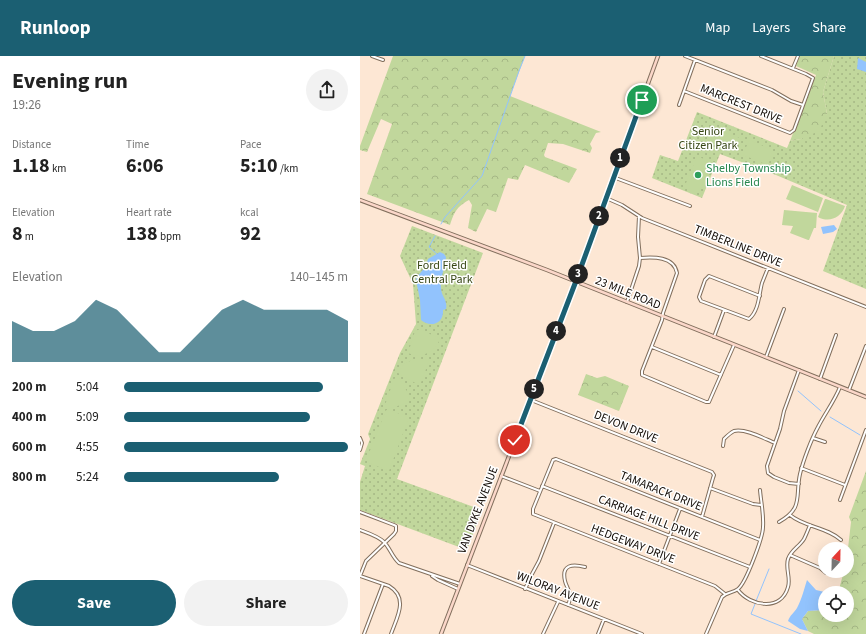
<!DOCTYPE html>
<meta charset="utf-8">
<style>
:root{--surface:#fff;--page:#f2f2f2;--text:#222;--muted:#767676;--accent:#1b5f72}
body{margin:0;font-family:"Source Sans 3",sans-serif;background:var(--page);color:var(--text);height:100vh;display:flex;flex-direction:column;font-size:15px;white-space:nowrap}
*{box-sizing:border-box;margin:0}
p{font-size:13px;color:var(--muted)}
.icon{flex:none;width:22px;height:22px;fill:none;stroke:currentColor;stroke-width:2;stroke-linecap:round;stroke-linejoin:round}
.map{position:relative;flex:1;overflow:hidden}
.sheet{display:flex;flex-direction:column;background:var(--surface);width:360px}
.sheet>*{flex:none}
.needle{width:26px;rotate:22deg}
.tools{position:absolute;left:458px;top:486px;display:grid;gap:8px}
.tools a{display:grid;place-items:center;width:36px;height:36px;border-radius:50%;background:var(--surface);box-shadow:0 4px 16px #0002;font-size:20px}
.pin{position:absolute;display:grid;place-items:center;width:34px;height:34px;color:#fff;margin:-17px;border:2px solid #fff;border-radius:50%;box-shadow:0 1px 4px #0007}
.km{position:absolute;width:20px;height:20px;margin:-10px;border-radius:50%;background:#222;color:#fff;font-size:11px;line-height:20px;text-align:center}
.round{display:grid;place-items:center;flex:none;width:42px;height:42px;border-radius:21px;background:var(--page)}
.overview{display:flex;align-items:center;justify-content:space-between;height:68px;padding:0 12px}
h1{font-size:22px;font-weight:700;line-height:30px}
.figures{display:grid;grid-template-columns:repeat(3,1fr);gap:6px;height:68px;padding:4px 12px}
.figures div{display:grid;align-content:center}
.figures b{font-size:20px;font-weight:700}
.figures small{font-size:11px;font-weight:400}
.figures p{font-size:11px}
.chart{height:112px;padding:8px 12px}
.chart p{display:flex;justify-content:space-between}
.chart svg{width:100%;height:72px;margin-top:4px;fill:var(--accent);opacity:.7}
.cta{display:flex;gap:8px;margin-top:auto;padding:8px 12px}
.cta a{flex:1;height:46px;border-radius:24px;background:var(--accent);color:#fff;font-size:16px;font-weight:700;line-height:46px;text-align:center}
.cta a+a{background:var(--page);color:var(--text)}
ul{padding:0 12px;list-style:none;font-size:13px}
li{display:grid;grid-template-columns:64px 48px 1fr;align-items:center;height:30px}
li i{height:10px;border-radius:5px;background:var(--accent)}
header{display:flex;align-items:center;gap:24px;box-sizing:border-box;height:56px;padding:0 20px;background:var(--accent);color:#fff}
header strong{font-size:19px}
nav{display:flex;gap:22px;margin-inline-start:auto;font-size:14px}
main{display:flex;flex:1;min-height:0}
.map>svg:first-child{display:block}
.grass{fill:url(#grass-dots)}
.forest{fill:url(#forest-crowns)}
.pitch{fill:#c1d79c}
.water{fill:#92c3fd}
.lines{fill:none;stroke-linecap:round;stroke-linejoin:round}
.stream{stroke:#92c3fd;stroke-width:1}
.street-casing{stroke:#826f5d;stroke-width:4}
.secondary-casing{stroke:#826f5d;stroke-width:4.5}
.street{stroke:#fff;stroke-width:2}
.secondary{stroke:#fbd7c9;stroke-width:2.5}
.route-casing{stroke:#fff;stroke-width:8}
.route{stroke:#1b5f72;stroke-width:5}
.leisure-dot{fill:#2e9e5b;stroke:#fff;stroke-width:1.5}
.labels{text-anchor:middle;dominant-baseline:central;stroke-width:3;stroke-linejoin:round;paint-order:stroke}
.street-label{font-size:12px;fill:#130c06;stroke:#fff}
.park-label{font-size:12px;fill:#364613;stroke:#fff}
.leisure-label{font-size:12px;fill:#27864d;stroke:#fff;text-anchor:start}
</style>
<header>
<strong>Runloop</strong>
<nav><a>Map</a><a>Layers</a><a>Share</a></nav>
</header>
<main>
<section class="sheet">
<div class="overview"><div><h1>Evening run</h1><p>19:26</p></div><a class="round"><svg class="icon" aria-label="share" viewBox="0 0 24 24"><path d="M12 15V3M7 8l5-5 5 5M5 13v7h14v-7"/></svg></a></div>
<div class="figures">
<div><p>Distance</p><b>1.18<small> km</small></b></div>
<div><p>Time</p><b>6:06</b></div>
<div><p>Pace</p><b>5:10<small> /km</small></b></div>
</div>
<div class="figures">
<div><p>Elevation</p><b>8<small> m</small></b></div>
<div><p>Heart rate</p><b>138<small> bpm</small></b></div>
<div><p>kcal</p><b>92</b></div>
</div>
<div class="chart"><p><span>Elevation</span>140–145 m</p>
<svg viewBox="0 0 160 44" preserveAspectRatio="none"><path d="M0 44V19L10 25L20 25L30 19L40 6L50 12L60 25L70 38L80 38L90 25L100 12L110 6L120 12L130 12L140 12L150 12L160 19V44z"/></svg>
</div>
<ul>
<li><b>200 m</b>5:04<i style="width:89%"></i></li>
<li><b>400 m</b>5:09<i style="width:83%"></i></li>
<li><b>600 m</b>4:55<i style="width:100%"></i></li>
<li><b>800 m</b>5:24<i style="width:69%"></i></li>
</ul>
<div class="cta"><a>Save</a><a>Share</a></div>
</section>
<div class="map">
<svg width="506" height="578" viewBox="0 0 506 578">
<defs>
<pattern id="grass-dots" width="8" height="8" patternUnits="userSpaceOnUse"><rect width="8" height="8" fill="#c1d79c"/><path d="M2 2h.1M6 6h.1" fill="none" stroke="#a5b785" stroke-width="1.8" stroke-linecap="round"/></pattern>
<pattern id="forest-crowns" width="20" height="18" patternUnits="userSpaceOnUse"><rect width="20" height="18" fill="#c1d79c"/><path d="M2 6a3 3 0 1 1 6 0M12 15a3 3 0 1 1 6 0" fill="none" stroke="#a5b785"/></pattern>
</defs>
<rect width="100%" height="100%" fill="#fde7d4"/>
<path class="grass" d="M474,0H506V233L463,215L487,149L416,119L360,98L342,142L292,122L300,99L318,105L337,56L427,92L430,85L441,83L467,58L463,36Z
M52,170L123,197L37,423L122,454L107,494L0,454V426L5,410L0,408L10,383L8,378L40,297L56,268L53,228L40,200Z"/>
<path class="forest" d="M33,0H165L150,40L241,76L236,77L230,88L232,92L230,97L203,88L188,87L184,99L185,101L217,113L209,127L165,109L158,124L148,122L136,156L127,153L116,176L108,172L112,149L109,144C96,151 94,157 90,169L7,138L32,68L21,63L7,96L0,94V90Z
M440,0H474L463,36L467,58L459,75L441,83L430,85L456,19L436,10Z
M226,318L237,322L245,320L269,330L259,355L218,339Z
M506,415V578H454L448,575L442,563L448,555L465,554V559H487V537H478L484,515H487V501L491,466L489,461Z"/>
<path class="pitch" d="M353,72L380,82L374,96L348,86Z
M389,84L413,94L408,109L383,99Z
M337,100L351,106L339,137L324,132Z
M432,129L463,142L458,156L426,143Z
M465,143H466L485,150C481,162 469,167 458,161Z
M424,154L457,157L456,172H454L449,184H448L430,177L433,170L422,169Z
M60,273L80,283C75,296 62,303 48,297L55,275Z
M54,303H60L69,304L62,325L57,328L38,317L44,308Z
M38,321L50,340L48,347L27,353L25,349L34,323Z
M26,354L45,359L48,364L29,415L9,407L7,402Z"/>
<path class="water" d="M498,2L506,6V16L497,13Z
M474,169L477,173L473,176L463,178L461,171Z
M80,196L84,198L86,201C85,212 80,222 81,232C81,240 88,244 86,253L83,254C84,268 70,272 61,264L60,244L56,224L57,221L66,210L68,203Z
M447,524L456,534L469,537H465V554L448,555L442,563L448,575L440,573L428,565C430,559 434,557 437,552C442,543 444,533 447,524Z"/>
<g class="lines">
<path class="stream" d="M81,168L85,161L122,120L159,15L165,0
M75,180L69,191L77,198
M438,335L461,355
M470,361L500,379
M396,545L409,513
M395,548L391,558L441,578"/>
<g class="street-casing">
<path id="street" d="M12,0L23,4
M325,0L412,34L431,45L443,49
M433,12L438,0
M324,35L430,77L434,74L453,22L446,18L401,0
M319,49L335,4
M253,121L330,150
M246,142L262,149L282,162L506,251
M280,202C293,201 314,200 317,217L303,257L302,264L282,315V319L346,346H349L374,289
M400,240L349,220L345,224L339,241L341,245L389,263C399,255 399,238 402,227C404,222 406,217 408,212
M267,246L279,210L280,202L278,181L279,160
M354,281L364,254
M292,291L361,319
M406,301L424,253
M460,323L476,279
M489,334L506,290
M171,344L352,416L354,419L353,422L342,461
M0,382L2,387L0,394
M453,382L465,386
M363,390L364,383C367,380 370,377 374,375C385,372 405,383 415,387
M441,412L485,429
M141,420L180,435
M439,428L429,427L414,421L408,417L407,410L420,373L424,355L439,314
M182,430L390,511
M350,432L393,448L401,449
M480,444L506,374
M0,456L34,469L36,470V475L34,478L6,505L0,520
M430,459C444,471 467,471 481,484
M419,466C444,452 435,440 440,418C443,405 451,384 458,371C465,357 474,346 480,331
M0,474C8,477 18,480 24,486C30,492 32,501 39,507L100,528
M430,499L460,512L466,517
M299,508L320,453
M107,509L282,578
M0,520L29,530C49,542 37,561 31,578
M72,520L78,524L98,533
M165,533L172,518L179,505L194,467
M378,534C390,550 421,556 428,531C431,522 425,512 428,503C431,494 439,491 444,483C446,479 448,474 450,469
M365,538L355,530L173,458V453L193,404L196,403L400,484
M208,549C209,546 211,543 210,540C210,535 206,530 205,525C201,508 213,508 225,511
M4,578L23,528
M183,578L198,546
M238,578L244,563
M346,578L362,541C367,536 373,537 378,533C386,527 403,481 403,471C404,459 401,446 400,434"/>
</g>
<g class="secondary-casing">
<path id="secondary" d="M0,144L187,214L506,341
M81,578L216,225L298,0"/>
</g>
<use href="#street" class="street"/>
<use href="#secondary" class="secondary"/>
</g>
<g class="lines">
<g class="route-casing">
<path id="route" d="M155,384L216,225L282,44"/>
</g>
<use href="#route" class="route"/>
</g>
<circle class="leisure-dot" cx="338" cy="119" r="4"/>
<g class="labels">
<g class="street-label">
<text transform="translate(381 48) rotate(22)">MARCREST DRIVE</text>
<text transform="translate(378 190) rotate(22)">TIMBERLINE DRIVE</text>
<text transform="translate(268 237) rotate(22)">23 MILE ROAD</text>
<text transform="translate(266 371) rotate(22)">DEVON DRIVE</text>
<text transform="translate(301 435) rotate(22)">TAMARACK DRIVE</text>
<text transform="translate(118 454) rotate(-69)">VAN DYKE AVENUE</text>
<text transform="translate(289 462) rotate(21)">CARRIAGE HILL DRIVE</text>
<text transform="translate(273 488) rotate(21)">HEDGEWAY DRIVE</text>
<text transform="translate(198 535) rotate(21)">WILORAY AVENUE</text>
</g>
<g class="park-label">
<text x="348" y="75">Senior<tspan x="348" dy="14">Citizen Park</tspan></text>
<text x="82" y="209">Ford Field<tspan x="82" dy="14">Central Park</tspan></text>
</g>
<g class="leisure-label">
<text x="346" y="112">Shelby Township<tspan x="346" dy="14">Lions Field</tspan></text>
</g>
</g>
</svg>
<div class="tools">
<a><svg class="needle" viewBox="-14 -14 28 28"><path d="M0-13l5 13h-10z" fill="#e53935"/><path d="M0 13l5-13h-10z" fill="#767676"/></svg></a>
<a><svg class="icon" aria-label="locate" viewBox="0 0 24 24"><circle cx="12" cy="12" r="6"/><path d="M12 2v4M12 18v4M2 12h4M18 12h4"/></svg></a>
</div>
<div class="pin" style="left:282px;top:44px;background:#1e9e55"><svg class="icon" aria-label="arrive" viewBox="0 0 24 24"><path d="M6 21V4h12l-3 4 3 4H6"/></svg></div>
<div class="pin" style="left:155px;top:384px;background:#d93025"><svg class="icon" aria-label="check" viewBox="0 0 24 24"><path d="M5 12l5 5 9-10"/></svg></div>
<b class="km" style="left:260px;top:102px">1</b>
<b class="km" style="left:239px;top:160px">2</b>
<b class="km" style="left:218px;top:218px">3</b>
<b class="km" style="left:196px;top:275px">4</b>
<b class="km" style="left:174px;top:333px">5</b>
</div>
</main>
